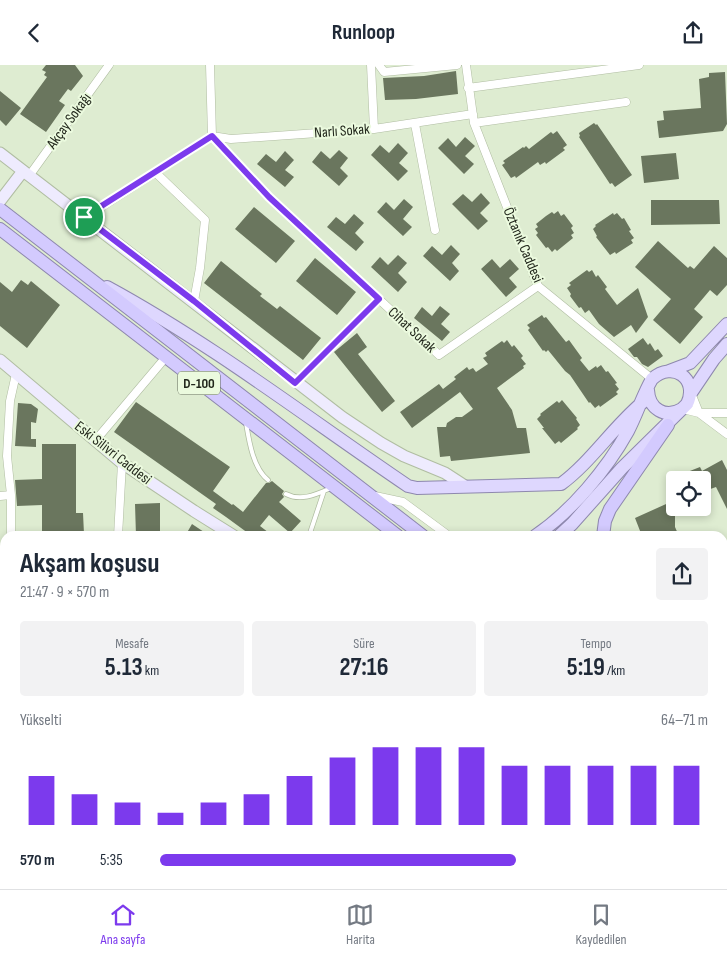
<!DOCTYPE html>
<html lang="tr">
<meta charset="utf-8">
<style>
:root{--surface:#fff;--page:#f2f2f3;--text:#1f2937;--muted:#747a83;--line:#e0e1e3;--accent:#7c3aed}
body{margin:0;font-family:"Sofia Sans Condensed",sans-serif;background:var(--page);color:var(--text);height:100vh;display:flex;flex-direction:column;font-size:19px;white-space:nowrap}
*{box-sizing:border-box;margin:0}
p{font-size:16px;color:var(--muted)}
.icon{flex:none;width:28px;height:28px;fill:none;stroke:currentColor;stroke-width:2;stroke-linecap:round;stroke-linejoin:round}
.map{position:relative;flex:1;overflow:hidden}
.details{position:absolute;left:0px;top:466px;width:728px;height:359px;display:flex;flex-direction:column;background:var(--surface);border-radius:15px 15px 0 0;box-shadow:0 2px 8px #0003}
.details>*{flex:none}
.controls{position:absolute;left:666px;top:406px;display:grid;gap:10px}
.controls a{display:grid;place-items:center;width:45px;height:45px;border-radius:5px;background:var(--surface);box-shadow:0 2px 8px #0003;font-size:25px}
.pin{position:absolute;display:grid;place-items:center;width:42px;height:42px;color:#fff;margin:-21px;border:2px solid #fff;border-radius:50%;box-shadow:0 1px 5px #0007}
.round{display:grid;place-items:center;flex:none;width:52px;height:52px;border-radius:5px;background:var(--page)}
.overview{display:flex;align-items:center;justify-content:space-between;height:85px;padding:0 20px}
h1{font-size:28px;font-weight:700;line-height:38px}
.metrics{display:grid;grid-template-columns:repeat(3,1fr);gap:8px;height:85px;padding:5px 20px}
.metrics div{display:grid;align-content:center;border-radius:5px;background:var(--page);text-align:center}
.metrics b{font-size:25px;font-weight:700}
.metrics small{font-size:14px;font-weight:400}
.metrics p{font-size:14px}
.chart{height:140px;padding:10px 20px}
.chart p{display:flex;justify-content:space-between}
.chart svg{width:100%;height:90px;margin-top:5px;stroke:var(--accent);stroke-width:6}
ul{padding:0 20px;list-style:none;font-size:16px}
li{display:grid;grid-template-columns:80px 60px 1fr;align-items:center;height:38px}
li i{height:12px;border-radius:6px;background:var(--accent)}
header{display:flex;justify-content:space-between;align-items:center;height:65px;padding:0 20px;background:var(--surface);font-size:22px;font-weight:700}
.tab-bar{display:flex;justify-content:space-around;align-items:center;height:70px;border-top:1px solid var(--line);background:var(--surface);font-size:14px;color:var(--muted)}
.tab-bar a{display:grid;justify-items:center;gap:2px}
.tab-bar .active{color:var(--accent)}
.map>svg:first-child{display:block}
.building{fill:#6a765e}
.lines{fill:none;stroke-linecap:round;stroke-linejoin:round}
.service-casing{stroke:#b0bda2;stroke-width:5.5}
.minor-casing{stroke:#b0bda2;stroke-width:9}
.secondary-casing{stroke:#b0bda2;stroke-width:13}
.primary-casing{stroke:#8e88ae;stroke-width:14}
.trunk-casing{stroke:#8e88ae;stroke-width:14}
.service{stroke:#fff;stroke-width:4}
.minor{stroke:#fff;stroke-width:8}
.secondary{stroke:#eeebfe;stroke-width:11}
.primary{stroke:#ded7fe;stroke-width:12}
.trunk{stroke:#d3cafe;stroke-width:12}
.route-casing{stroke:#fff;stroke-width:10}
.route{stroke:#7c3aed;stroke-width:6}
.labels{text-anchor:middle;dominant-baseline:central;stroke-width:4;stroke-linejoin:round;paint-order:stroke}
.shield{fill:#ebfade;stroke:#5e6656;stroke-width:1}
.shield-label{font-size:14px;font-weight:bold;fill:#22271c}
.street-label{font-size:15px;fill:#22271c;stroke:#ebfade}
</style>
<header><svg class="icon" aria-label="back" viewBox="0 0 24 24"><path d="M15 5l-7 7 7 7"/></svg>Runloop<svg class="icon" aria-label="share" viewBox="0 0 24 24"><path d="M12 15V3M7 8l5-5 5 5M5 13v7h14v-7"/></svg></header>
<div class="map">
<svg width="727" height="824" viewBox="0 0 727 824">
<rect width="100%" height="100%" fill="#deecd1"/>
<path class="building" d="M46,0H75L83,11L71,26L68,24L59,36L65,40L46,67L20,49L47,12L44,10L46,7L42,5Z
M456,6L458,29L416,34L385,35L383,13L424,11Z
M725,7L727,59L723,66L659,73L657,56L664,55L663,46L701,43L699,14L709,12V8Z
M0,26L21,43L6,61L0,55Z
M594,58L596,60L597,59L632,110L615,122L612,118L610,119L579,72L580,71L579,68Z
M557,66L567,80L563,83L565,85L546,99L545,97L540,100L538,97L516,113L515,111L511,113L502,100L505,98L503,96L523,82L524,83L526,81L529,84L551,67L553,69Z
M465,72L475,81L465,91L474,99L464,109L438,83L448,73L456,82Z
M398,78L408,88L399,98L408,106L398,116L371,90L380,80L389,88Z
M339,85L348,93L340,103L348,111L339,121L312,97L321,86L330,94Z
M285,86L294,95L285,105L294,112L285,122L257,99L266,89L276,97Z
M676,88L679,114L644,118L641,91Z
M481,128L490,138L480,148L488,156L478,165L452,139L463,129L472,137Z
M404,134L413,142L403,154L412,162L403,171L377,147L386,137L394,145Z
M651,135H719L720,159L651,160Z
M254,142L295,176L276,198L235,164Z
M558,146L561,151L564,149L573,161L571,163L574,168L571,170L573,173L557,186L555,184L552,187L548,182L546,183L536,170L538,168L535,164L538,162L536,159L546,151L552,147L554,149Z
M613,148L614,150L617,148L622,154L624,153L631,165L629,166L634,173L631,175L633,178L616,189L615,187L610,190L596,172L597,171L593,164L596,161L595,160Z
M354,149L364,158L355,168L364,177L356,186L327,162L336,152L345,159Z
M658,176L688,203L690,201L694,204L714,181L727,193V220L717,231L710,225L694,244L703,252L680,279L653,255L671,234L635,202Z
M451,180L460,189L452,198L459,206L450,216L423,191L432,181L442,190Z
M398,190L407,198L398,208L407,217L398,227L371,202L380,192L388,200Z
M315,193L356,227L337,250L296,216Z
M492,194L500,203L510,194L519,204L509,213L517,222L506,232L481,204Z
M221,196L262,229L260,231L277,244L280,241L321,273L303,295L204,218Z
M587,205L589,207L592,205L596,212L598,210L607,222L605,224L617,240L638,223L648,252L636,268L631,260L614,272L599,259L589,245L585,248L581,242L579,243L570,231L571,229L567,223L571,220L569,218Z
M21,215L28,220L31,216L60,240L27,283L0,261V217L12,227Z
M440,241L450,249L441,259L450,267L442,276L414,253L422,242L432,251Z
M542,250L544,253L546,252L566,277L569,275L582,293L580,295L589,306L596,301L597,303L601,300L606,307L608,306L617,318L615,319L619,324L616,327L618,329L600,342L599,340L595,343L590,337L589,338L570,310L565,306L548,285L546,287L544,285L543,286L528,265L530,263L527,260Z
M357,268L367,282L358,289L395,336L382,347L334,287Z
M643,273L648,280L650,278L655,286L658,284L663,291L648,302L642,299L637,292H634L628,284Z
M507,275L512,282L514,280L523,291L521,293L526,299L523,301L524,303L497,323L512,345L517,363H526L530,388L451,396L450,391L440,392L437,362H446L447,358L456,352H462L473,344L460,327L412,363L400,347L439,319L443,324L456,314L454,312L467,302L469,305L473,303L476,307L488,299L483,293L487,291L485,288L502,276L504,278Z
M562,335L577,353L576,354L580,360L577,363L578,364L561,378L559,376L555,379L542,363H544L537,354L541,350L540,349L557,336L559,338Z
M136,337L230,402L213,426L232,440L233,439L243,447L266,418H269L272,416L284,426L282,429L284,432L279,437L301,456L290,468L269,450L260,461L273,471H252L226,452L213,443L216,439L114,367Z
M18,338L31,339L38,344L36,358L31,357V374H36V382L15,381Z
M42,379H76V448H83L84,469L42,470V440L17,441L15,415L42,414Z
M722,395L727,405V444L716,422L702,427V415H675V434L667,415L700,402L702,406Z
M675,435V462L679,471H642L635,453Z
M160,438V471H136L135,439Z
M192,459L210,471H185Z"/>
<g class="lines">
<g class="service-casing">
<path id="service" d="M246,358C249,376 253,403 268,415
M286,429C301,437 317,429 331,423
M309,471L324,426"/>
</g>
<g class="minor-casing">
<path id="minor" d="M210,0L212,71
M371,0L374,64
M379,0L384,7L457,0
M466,0L474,58L538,221L652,314
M468,23L639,0
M474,58L626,37
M415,59L435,165
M212,71L269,132L439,290L538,221
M212,71L231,74L374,64L473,49
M156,108L205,155L200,203L194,236
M29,111L109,0
M84,153L212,71
M295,318L379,234
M691,328L699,348H727
M683,344L699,348L727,369
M95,376L166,292
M0,431L11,430
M375,431L403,437L449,471
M11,471V430L7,391L10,336L16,309
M118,471L122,398
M722,641L727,644
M0,755H5
M566,820V824
M27,824L28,820"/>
</g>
<g class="secondary-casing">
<path id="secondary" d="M0,88L342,352L381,378L404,391L445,408L465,421
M0,136L23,106
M0,295L122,398L194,446L234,471
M319,824V820"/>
</g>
<g class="primary-casing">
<path id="primary" d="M107,222C212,279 309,354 408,421L417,423L561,419C591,397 613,362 643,337
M669,306L690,298L727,259
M648,325C649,344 665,354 682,344
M691,328L714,294L727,279
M535,471C571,447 607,404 628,366C637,349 643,329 652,314C673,295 699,314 687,339L622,403L572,459L559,471
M0,604L5,605
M722,775L727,778"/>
</g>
<g class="trunk-casing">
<path id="trunk" d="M0,144L423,471
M0,164L398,471
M603,471L605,456L610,444L668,360
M722,674L727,678
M722,701L727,705
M722,719L727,723"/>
</g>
<use href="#service" class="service"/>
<use href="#minor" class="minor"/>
<use href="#secondary" class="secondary"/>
<use href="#primary" class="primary"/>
<use href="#trunk" class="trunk"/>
</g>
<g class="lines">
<g class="route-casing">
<path id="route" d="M212,71L269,132L379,234L295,318L194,236L84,152Z"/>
</g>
<use href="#route" class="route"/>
</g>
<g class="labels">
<rect class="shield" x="178" y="306.5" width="42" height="23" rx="4"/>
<g class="shield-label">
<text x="199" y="318">D-100</text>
</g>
<g class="street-label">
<text transform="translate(69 56) rotate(-54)">Akçay Sokağı</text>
<text transform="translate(342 66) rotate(-4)">Narlı Sokak</text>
<text transform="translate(523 180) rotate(67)">Öztanık Caddesi</text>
<text transform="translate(412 265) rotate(43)">Cihat Sokak</text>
<text transform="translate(113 388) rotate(38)">Eski Silivri Caddesi</text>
</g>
</g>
</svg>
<div class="controls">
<a><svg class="icon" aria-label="locate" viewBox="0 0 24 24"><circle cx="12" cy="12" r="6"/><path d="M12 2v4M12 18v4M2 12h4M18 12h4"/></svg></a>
</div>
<div class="pin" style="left:84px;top:152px;background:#1e9e55"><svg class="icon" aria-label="arrive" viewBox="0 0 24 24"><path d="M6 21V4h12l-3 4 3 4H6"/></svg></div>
<section class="details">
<div class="overview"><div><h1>Akşam koşusu</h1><p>21:47 · 9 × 570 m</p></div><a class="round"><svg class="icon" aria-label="share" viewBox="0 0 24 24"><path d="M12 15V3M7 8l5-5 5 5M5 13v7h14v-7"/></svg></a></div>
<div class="metrics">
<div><p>Mesafe</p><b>5.13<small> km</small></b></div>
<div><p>Süre</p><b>27:16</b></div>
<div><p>Tempo</p><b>5:19<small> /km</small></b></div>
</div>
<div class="chart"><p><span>Yükselti</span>64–71 m</p>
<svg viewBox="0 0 160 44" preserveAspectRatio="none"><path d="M5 44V20M15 44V29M25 44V33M35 44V38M45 44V33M55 44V29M65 44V20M75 44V11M85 44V6M95 44V6M105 44V6M115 44V15M125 44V15M135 44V15M145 44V15M155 44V15"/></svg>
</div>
<ul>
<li><b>570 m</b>5:35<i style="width:65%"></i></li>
</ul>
</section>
</div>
<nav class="tab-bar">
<a class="active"><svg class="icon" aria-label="home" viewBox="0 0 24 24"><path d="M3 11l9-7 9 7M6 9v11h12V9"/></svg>Ana sayfa</a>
<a><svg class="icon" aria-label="map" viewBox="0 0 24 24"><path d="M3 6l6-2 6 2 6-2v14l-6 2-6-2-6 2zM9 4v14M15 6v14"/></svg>Harita</a>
<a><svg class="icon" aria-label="saved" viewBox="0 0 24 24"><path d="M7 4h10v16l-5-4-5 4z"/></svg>Kaydedilen</a>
</nav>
